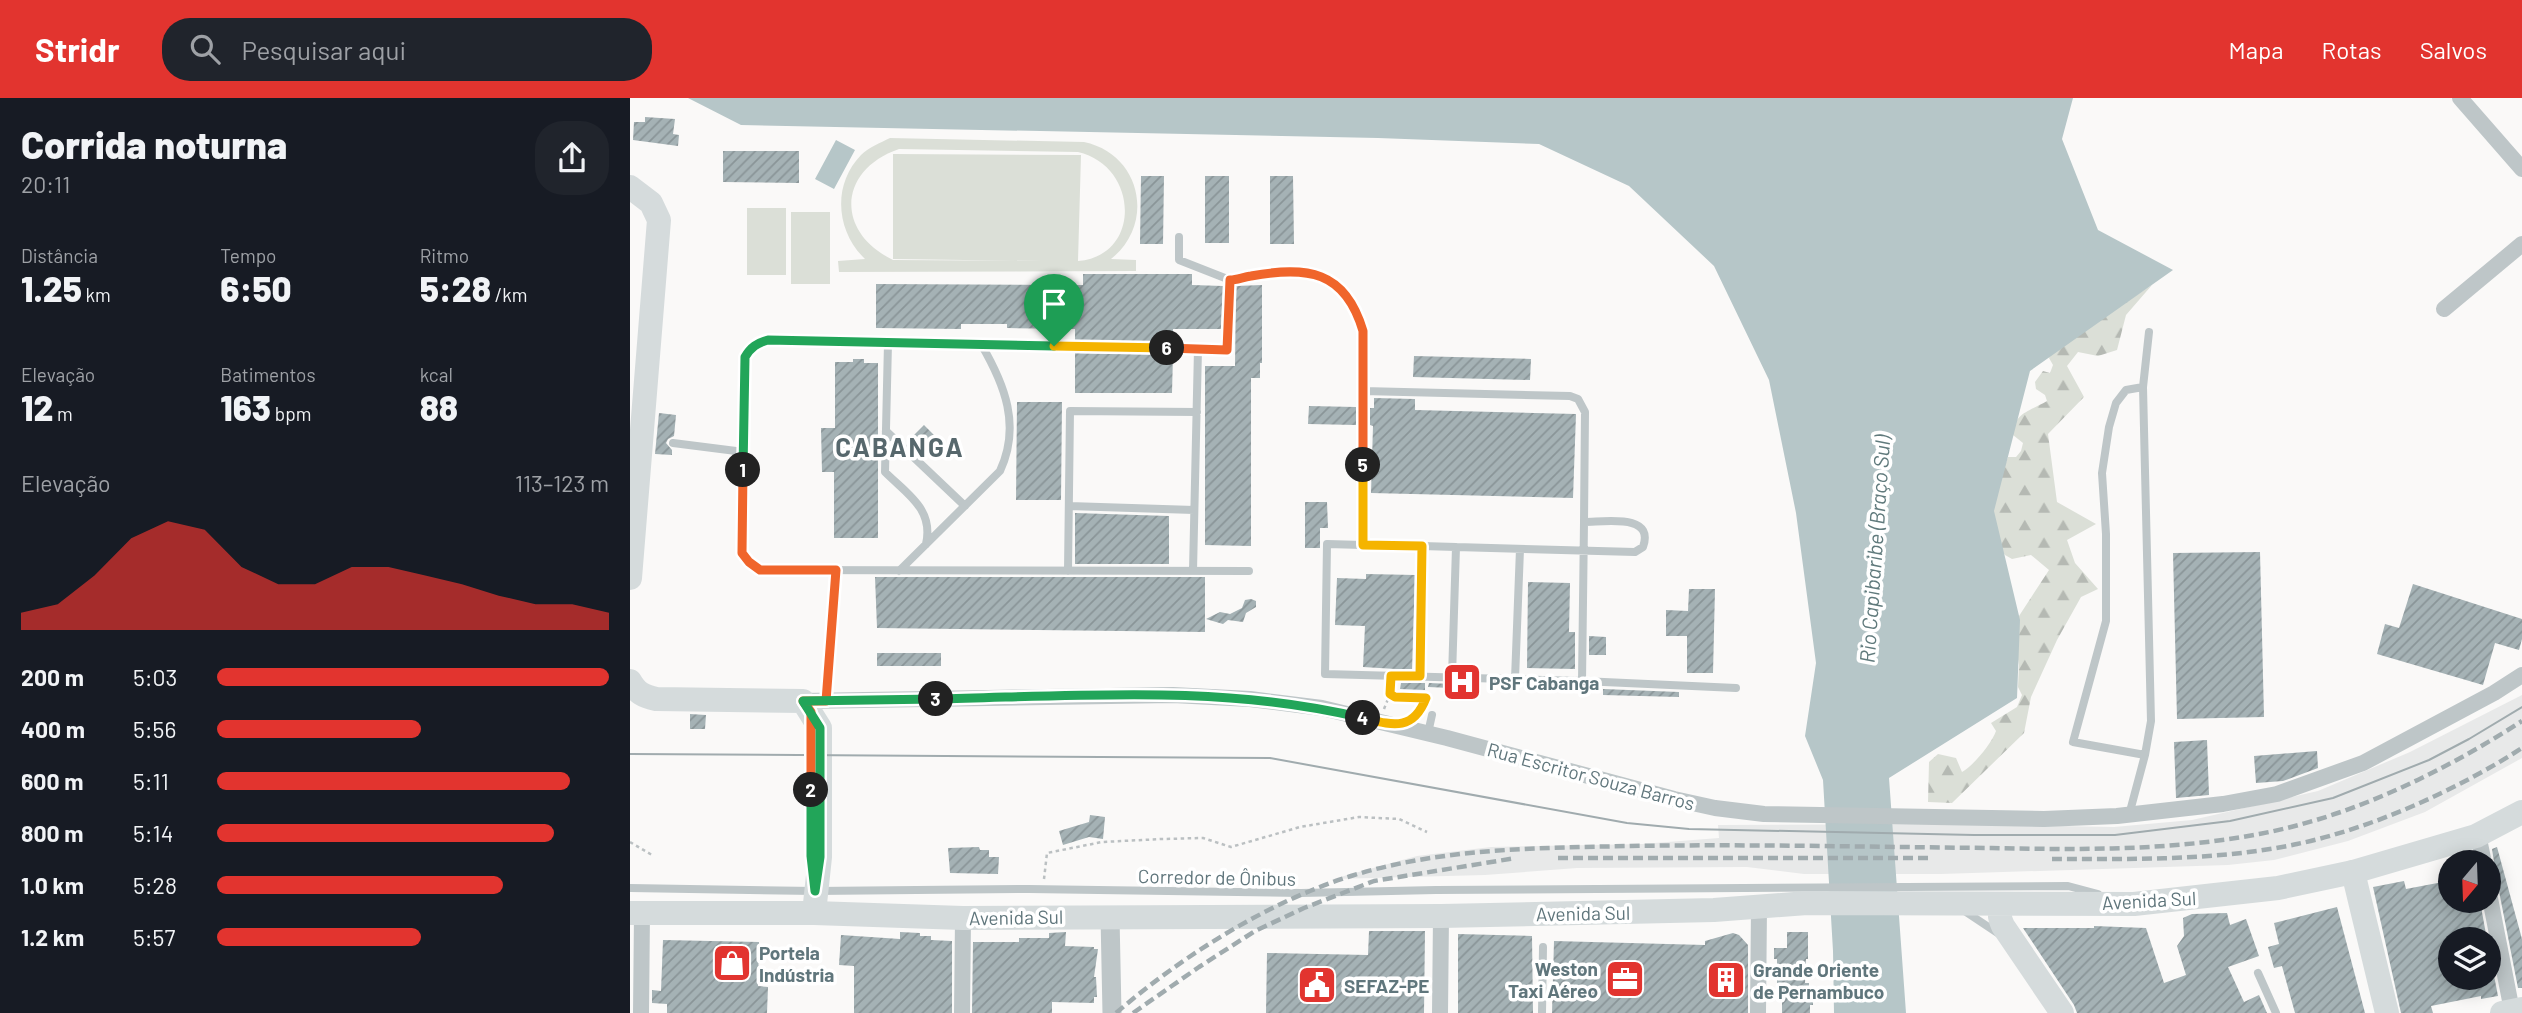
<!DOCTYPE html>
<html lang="pt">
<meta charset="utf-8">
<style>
:root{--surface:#171b24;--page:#20242c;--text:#f1f3f6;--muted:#9ea1a6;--accent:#e2342f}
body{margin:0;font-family:Barlow,sans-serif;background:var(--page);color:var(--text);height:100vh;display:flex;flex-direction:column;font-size:26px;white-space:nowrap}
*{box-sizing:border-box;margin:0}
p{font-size:23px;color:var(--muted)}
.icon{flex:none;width:38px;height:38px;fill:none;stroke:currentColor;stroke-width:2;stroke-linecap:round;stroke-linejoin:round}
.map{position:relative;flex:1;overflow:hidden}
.sheet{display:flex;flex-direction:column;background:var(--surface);width:630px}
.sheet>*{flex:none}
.needle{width:46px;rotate:199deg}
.tools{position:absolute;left:1808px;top:752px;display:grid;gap:14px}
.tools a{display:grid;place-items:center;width:63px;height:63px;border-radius:50%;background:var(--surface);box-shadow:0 4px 18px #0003;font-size:35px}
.pin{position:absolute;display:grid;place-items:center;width:60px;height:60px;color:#fff;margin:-72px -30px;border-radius:50% 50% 50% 0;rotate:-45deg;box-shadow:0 0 7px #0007}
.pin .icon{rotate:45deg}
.km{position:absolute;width:35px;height:35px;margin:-18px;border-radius:50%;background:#222;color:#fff;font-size:19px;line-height:35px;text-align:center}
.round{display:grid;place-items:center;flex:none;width:74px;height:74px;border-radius:28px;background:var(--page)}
.overview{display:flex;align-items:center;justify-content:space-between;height:119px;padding:0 21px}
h1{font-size:38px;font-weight:800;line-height:52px}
.stats{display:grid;grid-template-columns:repeat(3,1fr);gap:10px;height:119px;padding:7px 21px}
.stats div{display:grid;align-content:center}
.stats b{font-size:35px;font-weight:800}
.stats small{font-size:19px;font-weight:400}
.stats p{font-size:19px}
.chart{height:196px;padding:14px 21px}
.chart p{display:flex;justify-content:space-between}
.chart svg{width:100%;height:126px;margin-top:7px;fill:var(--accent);opacity:.7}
ul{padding:0 21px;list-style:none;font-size:23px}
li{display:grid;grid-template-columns:112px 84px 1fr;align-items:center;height:52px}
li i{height:18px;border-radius:9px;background:var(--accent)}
header{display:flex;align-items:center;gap:42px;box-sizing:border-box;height:98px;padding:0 35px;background:var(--accent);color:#fff}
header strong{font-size:33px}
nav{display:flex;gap:38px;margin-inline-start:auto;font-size:24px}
.search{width:490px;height:63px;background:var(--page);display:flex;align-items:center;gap:18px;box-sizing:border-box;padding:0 24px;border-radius:28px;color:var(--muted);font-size:26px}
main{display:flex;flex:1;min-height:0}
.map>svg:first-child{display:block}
.built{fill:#e8e9e9}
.forest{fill:url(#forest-firs)}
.garden{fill:#dbdfd7;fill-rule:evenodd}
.water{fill:#b6c6c8}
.building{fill:url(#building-hatch)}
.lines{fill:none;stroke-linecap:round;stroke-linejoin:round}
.path{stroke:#bbc0c2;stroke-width:2.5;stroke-dasharray:3.5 3.5;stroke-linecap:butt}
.service{stroke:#bec6c8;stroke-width:8}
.minor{stroke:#bec6c8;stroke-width:16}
.tertiary{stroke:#bec6c8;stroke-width:19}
.primary{stroke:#d5dbdc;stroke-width:24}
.trunk{stroke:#d5dbdc;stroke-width:24}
.tram{stroke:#a0abae;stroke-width:2}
.rail{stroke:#a0abae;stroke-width:4.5;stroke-dasharray:10 5;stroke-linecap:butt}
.split-1-casing{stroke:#fff;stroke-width:14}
.split-2-casing{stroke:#fff;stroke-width:14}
.split-3-casing{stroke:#fff;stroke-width:14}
.split-4-casing{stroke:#fff;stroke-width:14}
.split-5-casing{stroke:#fff;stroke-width:14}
.split-6-casing{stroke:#fff;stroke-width:14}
.split-7-casing{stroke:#fff;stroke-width:14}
.split-1{stroke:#22a559;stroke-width:9}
.split-2{stroke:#f0652b;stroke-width:9}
.split-3{stroke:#22a559;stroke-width:9}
.split-4{stroke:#22a559;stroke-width:9}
.split-5{stroke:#f5b400;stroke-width:9}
.split-6{stroke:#f0652b;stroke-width:9}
.split-7{stroke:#f5b400;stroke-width:9}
.labels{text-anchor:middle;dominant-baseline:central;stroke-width:7;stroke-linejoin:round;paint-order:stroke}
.poi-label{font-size:19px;font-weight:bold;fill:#60767c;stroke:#fff;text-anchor:start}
.street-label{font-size:19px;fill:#60767c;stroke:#fff}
.water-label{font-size:21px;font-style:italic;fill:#607a7c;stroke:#fff}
.district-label{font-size:26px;font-weight:bold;letter-spacing:2px;fill:#57686d;stroke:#fff}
</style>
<header>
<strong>Stridr</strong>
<div class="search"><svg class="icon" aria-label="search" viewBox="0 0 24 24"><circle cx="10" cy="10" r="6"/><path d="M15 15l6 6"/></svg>Pesquisar aqui</div>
<nav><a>Mapa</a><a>Rotas</a><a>Salvos</a></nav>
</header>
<main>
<section class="sheet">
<div class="overview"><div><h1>Corrida noturna</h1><p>20:11</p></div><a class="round"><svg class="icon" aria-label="share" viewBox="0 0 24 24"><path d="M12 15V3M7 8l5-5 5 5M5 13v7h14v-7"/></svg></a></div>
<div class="stats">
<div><p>Distância</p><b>1.25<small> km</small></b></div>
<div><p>Tempo</p><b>6:50</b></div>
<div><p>Ritmo</p><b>5:28<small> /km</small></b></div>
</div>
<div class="stats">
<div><p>Elevação</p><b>12<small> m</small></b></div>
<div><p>Batimentos</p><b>163<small> bpm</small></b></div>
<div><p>kcal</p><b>88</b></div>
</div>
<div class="chart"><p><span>Elevação</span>113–123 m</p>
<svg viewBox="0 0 160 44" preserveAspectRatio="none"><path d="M0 44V38L10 35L20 25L30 12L40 6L50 9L60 22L70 28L80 28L90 22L100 22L110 25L120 28L130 32L140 35L150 35L160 38V44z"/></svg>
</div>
<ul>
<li><b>200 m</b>5:03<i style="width:100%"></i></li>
<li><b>400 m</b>5:56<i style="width:52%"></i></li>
<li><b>600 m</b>5:11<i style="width:90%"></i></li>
<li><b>800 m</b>5:14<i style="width:86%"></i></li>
<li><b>1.0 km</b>5:28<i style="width:73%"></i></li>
<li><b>1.2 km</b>5:57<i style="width:52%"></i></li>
</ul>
</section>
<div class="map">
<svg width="1892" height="915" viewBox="0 0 1892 915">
<defs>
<pattern id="forest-firs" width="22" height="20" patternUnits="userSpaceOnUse" patternTransform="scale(1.75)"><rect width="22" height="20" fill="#dbdfd7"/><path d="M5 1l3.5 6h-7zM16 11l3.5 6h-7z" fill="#b5b9b3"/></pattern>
<pattern id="building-hatch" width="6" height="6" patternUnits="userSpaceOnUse" patternTransform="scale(1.75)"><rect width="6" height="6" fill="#a5b2b5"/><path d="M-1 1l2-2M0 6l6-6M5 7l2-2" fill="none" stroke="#8a9598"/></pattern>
</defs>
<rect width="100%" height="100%" fill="#faf9f8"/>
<path class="built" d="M1892,597V660L1795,714L1718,743L1644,762L1598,767L1311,776H1174L1117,769L947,770L855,777L703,781L787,758L861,749L1012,746L1089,740L1088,727L1329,726L1484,729L1562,722L1688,693L1780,654Z"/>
<path class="forest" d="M1522,187L1496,217L1487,252L1468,258L1448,254L1437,268L1454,299L1418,336L1427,404L1466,426L1437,442L1445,465L1468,491L1451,499L1427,542L1401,599L1394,635L1322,705L1298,704L1299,664L1308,656L1326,660L1332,674C1343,668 1362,645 1366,633L1361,625L1387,609L1392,597L1388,589L1389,567L1381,521L1389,518L1419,472L1401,457L1382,461L1375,457L1353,426L1378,359H1386L1391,353L1393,345L1383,337C1383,315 1400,313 1417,303L1415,297L1406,291L1405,284L1413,273L1420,275L1423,267L1419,260L1422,252Z"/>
<path class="garden" d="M260,40L454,44C511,56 526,125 481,161L506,162V173L209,174L208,163L235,161C206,133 202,87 231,57C239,49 250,45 260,40ZM269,51L448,54C509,68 512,158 448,163L451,57L263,56V161L415,163L263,162C205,134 208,72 269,51Z
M117,110H156V177H117Z
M161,114H200V186H161Z"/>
<path class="water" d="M58,0H1443L1432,41L1468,132L1543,172L1400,273L1364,413L1390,522L1387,600L1259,680L1276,915H1204L1203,853L1193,682L1175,638L1186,565L1166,415L1139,282L1084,168L999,88L909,46L748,40L111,27Z
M206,42L225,52L204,91L185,81Z"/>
<path class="building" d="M15,19L45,21L43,36L49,37L48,48L3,42L4,24H15Z
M93,53H169V85L93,84Z
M511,78H534L533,146H510Z
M575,78H599V145H575Z
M640,78H663L664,146H640Z
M453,176H562V187L593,188L591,231H543V244L445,242V231L377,230V226H331V231L246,230V186L453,187Z
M632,187V265H630V280H621V448L575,447V268H605L606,188Z
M445,255L543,257L542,295H445Z
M784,258L901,261L900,282L783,279Z
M223,261H234V265H248V440H204V374H192L191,330H205V264H223Z
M744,300L785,301V312L946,316L943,400L741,395L743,328L740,327V310H744Z
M387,304H432L431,402H386Z
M679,308L726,309V327L678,326Z
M29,315L46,317L44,338L38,341L36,345L42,352V357L25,356Z
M294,327L309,342L298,353L283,338Z
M675,404H697L698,430H690V450H675Z
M445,415L539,418V466H445Z
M1630,454L1634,619L1547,621L1543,455Z
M736,476L785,477L782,572L733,569L735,528L705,527L707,480L736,481Z
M245,479H575V534L247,530Z
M898,484L940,485L939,534H945V571L897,570Z
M1783,486L1892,521V541L1889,552L1865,545L1853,587L1747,556L1755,526L1769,530Z
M1059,491H1085L1083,575H1057V538H1036V512L1058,513Z
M621,501L626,503V509L616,515L613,524L598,522L593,526L576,521L590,514L600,516L612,510L615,502Z
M959,538L976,539V557H959Z
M247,555H311V568H247Z
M771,585H795V592L770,591Z
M799,585L845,587L844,591L798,589Z
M973,591L1049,594V599L973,597Z
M60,616L76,617L75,631H60Z
M1577,642L1579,697L1546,700L1544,644Z
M1687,653L1688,670L1653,683L1626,685L1624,658Z
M460,717L475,719L473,741L459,739L433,747L429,733L459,724Z
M349,749L350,752H359V759H369L368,776L320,775L318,750Z
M1867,749L1892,841V890H1888L1868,788L1861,772L1864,764L1862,751Z
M1774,783L1776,791L1818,783L1820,803H1850L1857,842H1820V880H1858V847L1868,898L1851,901V898L1801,908L1803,915H1771L1743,789Z
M1707,809L1735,915H1665L1652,868L1644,870L1638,849L1649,846L1644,825Z
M1597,815L1600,827L1616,821L1629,858L1598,869L1614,904L1629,897L1637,915H1447L1444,907L1393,830H1464V828L1516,830L1534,885L1556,877L1547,848L1554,838L1553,820L1562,816Z
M739,833H795L794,915H636L637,855L738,857Z
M270,834L290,835V838H301V842L322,843V915H224V868L209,867L211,837L270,841Z
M436,834L435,848L464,849V851H468L464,879H466L467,899H464V905L422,904V915H342L343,844H389V840H419V835Z
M1157,834H1178V861H1176L1175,885H1179V889H1183V907H1180V915H1152V891H1147V861H1144V850H1157Z
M1103,835L1109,837L1118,847V915H922L924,843L1075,847V843Z
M828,836L902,838L903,915H828Z
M33,842L129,844L128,888L138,889L137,915H37V906L22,905V892L31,893Z"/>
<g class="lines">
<path class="path" d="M760,596L765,599L796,600L785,617
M754,611L760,596V588
M0,744L22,757
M414,781L417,755L472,744L532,741L573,740L601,749L670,729L729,719L769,721L797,734"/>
<path class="service" d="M549,139V162L600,182L619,178L675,173L697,180L712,192L727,214L733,233V293
M600,182L597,252L138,242C127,245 121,249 115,259L112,455L130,472L619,473
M258,245L255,374C277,396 304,411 296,446
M1513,289L1496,292L1486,305L1479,329L1472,375L1476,436V523L1443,644L1515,657
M256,333L335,408
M43,345L114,354
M439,408L564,412
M733,447L697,446L695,576L952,583L1106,590
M792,448L826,449
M269,473L370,373C391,328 375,287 351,246
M438,473L440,313L567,314
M563,473L568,251
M790,578L792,448L733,447V293L940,298L948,301L955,314L954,424C975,424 1025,415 1013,449L1005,454L826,449L822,579
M885,581L890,451
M952,583L954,424
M196,602L206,472
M798,635L802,617
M1499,717L1515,657L1521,623L1513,289L1519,234
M0,790L185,793L399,791L671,795L806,792L1438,788L1468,796
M1333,812L1369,836
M1628,875L1646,915
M912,915L913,849"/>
<path class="minor" d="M1830,0L1892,71
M1814,211L1892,146
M173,603L543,597L620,601L692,610L817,640L1044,701L1085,710L1134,716L1414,721L1487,718L1593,706L1647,696L1733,665L1864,595L1892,577
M1848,736L1854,765
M1858,790L1882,913
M11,915L12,815
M332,915L333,820
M810,915L811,818
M1128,915L1129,809"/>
<path class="tertiary" d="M480,818L482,915"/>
<path class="primary" d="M0,89L21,105L29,122L0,480
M0,583C7,595 13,598 26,601L173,603L190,630V759L184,815
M1723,774L1757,915"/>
<path class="trunk" d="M1375,806C1368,814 1369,819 1373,828L1432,915
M0,815H184L333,820L811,818L1084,812L1177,805L1504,806L1648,790L1723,774L1846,738L1892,714
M1872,915L1892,911"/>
<path class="tram" d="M0,656L640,660L997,725L1059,731L1344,737H1485L1600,723L1703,700L1799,662L1839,641L1892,609"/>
<path class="rail" d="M928,760H1299
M1422,761C1503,761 1587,763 1667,746C1743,730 1827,692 1892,650
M486,915C552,858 638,804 721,778C812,750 906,750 1000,748C1121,746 1242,749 1362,750C1460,752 1561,753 1657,730C1739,710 1821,669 1892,623
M503,915L569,869L625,833L674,810L744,783L886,760"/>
</g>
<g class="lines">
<g class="split-1-casing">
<path id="split-1" d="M113,372L115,259C121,249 127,245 138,242L424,248"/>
</g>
<g class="split-2-casing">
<path id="split-2" d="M113,372L112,455L119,464L130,472H206L196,603H173L181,614V692"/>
</g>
<g class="split-3-casing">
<path id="split-3" d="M181,692V758L185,793L190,759V630L173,603L306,601"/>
</g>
<g class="split-4-casing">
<path id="split-4" d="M306,601C448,598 594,586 733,620"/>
</g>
<g class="split-5-casing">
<path id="split-5" d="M733,367V447L792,448L790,578H761L760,596L765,599L796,600C783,634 762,627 733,620"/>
</g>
<g class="split-6-casing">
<path id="split-6" d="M537,250L597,252L600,182C607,182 613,179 621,178C677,168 715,172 733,233V367"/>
</g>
<g class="split-7-casing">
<path id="split-7" d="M424,248L537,250"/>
</g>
<use href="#split-1" class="split-1"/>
<use href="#split-2" class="split-2"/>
<use href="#split-3" class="split-3"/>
<use href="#split-4" class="split-4"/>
<use href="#split-5" class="split-5"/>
<use href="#split-6" class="split-6"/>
<use href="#split-7" class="split-7"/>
</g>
<defs>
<g id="hospital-square" transform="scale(2.0125)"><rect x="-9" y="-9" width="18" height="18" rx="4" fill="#e2342f" stroke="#fff"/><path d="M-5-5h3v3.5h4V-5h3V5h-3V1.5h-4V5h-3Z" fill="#fff"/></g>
<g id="shop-square" transform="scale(2.0125)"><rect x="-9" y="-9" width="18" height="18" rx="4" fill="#e2342f" stroke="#fff"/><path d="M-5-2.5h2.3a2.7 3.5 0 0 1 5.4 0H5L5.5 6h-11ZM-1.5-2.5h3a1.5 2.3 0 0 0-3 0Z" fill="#fff"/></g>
<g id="office-square" transform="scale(2.0125)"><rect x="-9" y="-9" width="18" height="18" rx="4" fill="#e2342f" stroke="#fff"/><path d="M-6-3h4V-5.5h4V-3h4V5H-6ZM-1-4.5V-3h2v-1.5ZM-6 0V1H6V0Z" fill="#fff"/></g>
<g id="building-square" transform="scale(2.0125)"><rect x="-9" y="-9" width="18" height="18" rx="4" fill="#e2342f" stroke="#fff"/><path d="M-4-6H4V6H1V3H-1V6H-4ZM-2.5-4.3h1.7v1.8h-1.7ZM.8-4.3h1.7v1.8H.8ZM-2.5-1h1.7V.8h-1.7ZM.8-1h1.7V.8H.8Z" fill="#fff"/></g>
<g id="civic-square" transform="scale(2.0125)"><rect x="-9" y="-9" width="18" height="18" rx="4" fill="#e2342f" stroke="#fff"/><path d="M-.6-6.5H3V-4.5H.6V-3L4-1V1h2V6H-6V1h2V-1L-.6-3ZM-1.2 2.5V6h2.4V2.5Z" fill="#fff"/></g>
</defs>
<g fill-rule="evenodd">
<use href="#hospital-square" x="832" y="584"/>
<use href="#shop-square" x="102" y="865"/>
<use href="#office-square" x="995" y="881"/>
<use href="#building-square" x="1096" y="882"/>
<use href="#civic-square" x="687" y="887"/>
</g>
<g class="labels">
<g class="poi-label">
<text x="859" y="584">PSF Cabanga</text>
<text x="129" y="854">Portela<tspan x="129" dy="22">Indústria</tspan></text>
<text x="968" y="870" text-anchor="end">Weston<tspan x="968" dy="22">Taxi Aéreo</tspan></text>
<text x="1123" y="871">Grande Oriente<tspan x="1123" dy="22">de Pernambuco</tspan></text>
<text x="714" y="887">SEFAZ-PE</text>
</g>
<g class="street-label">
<text transform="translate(961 678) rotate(15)">Rua Escritor Souza Barros</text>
<text transform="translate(587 779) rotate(1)">Corredor de Ônibus</text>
<text transform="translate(1519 802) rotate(-3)">Avenida Sul</text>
<text transform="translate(953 815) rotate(-1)">Avenida Sul</text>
<text transform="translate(386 819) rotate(-1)">Avenida Sul</text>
</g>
<g class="water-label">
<text transform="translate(1244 451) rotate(-86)">Rio Capibaribe (Braço Sul)</text>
</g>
<g class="district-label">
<text x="270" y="348">CABANGA</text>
</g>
</g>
</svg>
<div class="tools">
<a><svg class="needle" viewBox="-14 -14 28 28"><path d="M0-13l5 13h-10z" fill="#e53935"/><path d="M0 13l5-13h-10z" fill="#9ea1a6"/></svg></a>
<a><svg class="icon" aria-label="layers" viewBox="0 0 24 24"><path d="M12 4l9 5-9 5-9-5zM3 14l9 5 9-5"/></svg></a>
</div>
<div class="pin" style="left:424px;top:248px;background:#1e9e55"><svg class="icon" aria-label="arrive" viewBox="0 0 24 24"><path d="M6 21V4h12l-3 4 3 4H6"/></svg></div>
<b class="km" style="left:113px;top:372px">1</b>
<b class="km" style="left:181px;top:692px">2</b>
<b class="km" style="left:306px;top:601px">3</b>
<b class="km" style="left:733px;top:620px">4</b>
<b class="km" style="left:733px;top:367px">5</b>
<b class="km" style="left:537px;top:250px">6</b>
</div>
</main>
